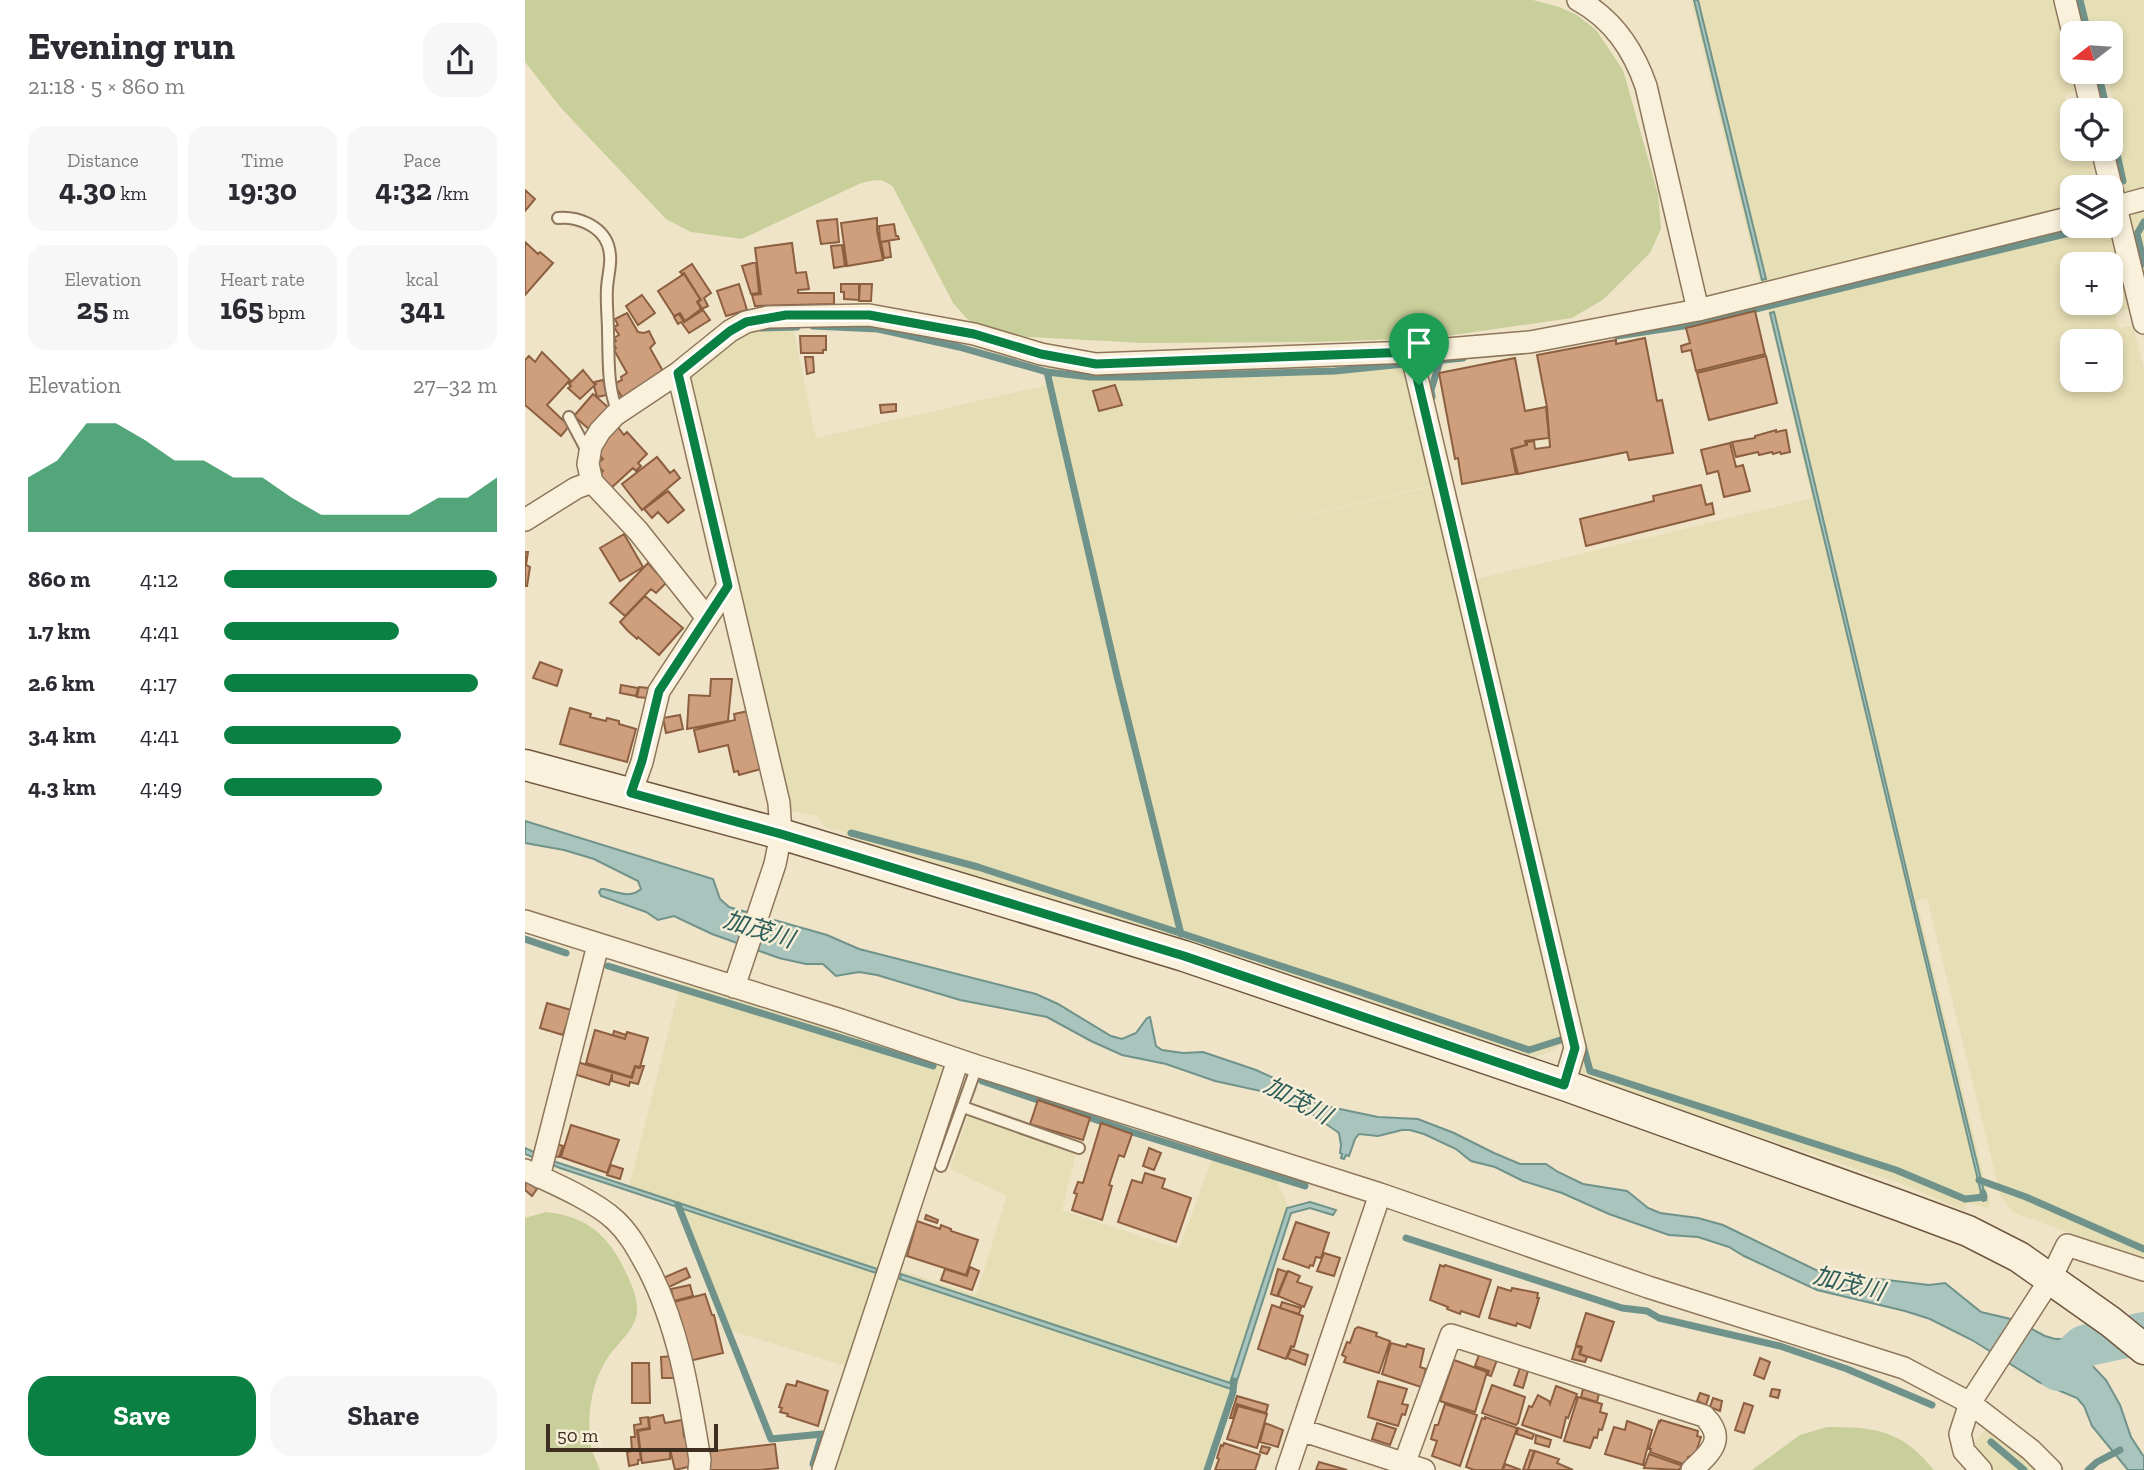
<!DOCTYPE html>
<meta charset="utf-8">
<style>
:root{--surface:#fff;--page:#f7f7f7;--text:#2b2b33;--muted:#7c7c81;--accent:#0b8043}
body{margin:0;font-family:"Zilla Slab","Noto Sans JP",serif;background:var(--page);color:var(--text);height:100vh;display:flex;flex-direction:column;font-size:26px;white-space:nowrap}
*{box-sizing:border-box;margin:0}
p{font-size:23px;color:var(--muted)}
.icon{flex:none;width:38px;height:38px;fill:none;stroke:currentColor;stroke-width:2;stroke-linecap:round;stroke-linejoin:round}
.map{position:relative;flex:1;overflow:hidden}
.drawer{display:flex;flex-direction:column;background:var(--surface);width:525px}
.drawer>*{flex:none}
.needle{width:46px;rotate:253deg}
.tools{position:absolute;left:1535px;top:21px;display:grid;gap:14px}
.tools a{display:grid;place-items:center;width:63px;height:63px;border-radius:14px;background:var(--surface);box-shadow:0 4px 10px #0003;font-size:35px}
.scale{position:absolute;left:21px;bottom:18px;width:172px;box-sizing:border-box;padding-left:7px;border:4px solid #3d2e20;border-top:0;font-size:19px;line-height:24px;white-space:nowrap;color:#3d2e20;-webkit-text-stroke:5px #f7eed8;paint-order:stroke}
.pin{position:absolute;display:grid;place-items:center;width:60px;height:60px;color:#fff;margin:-72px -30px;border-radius:50% 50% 50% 0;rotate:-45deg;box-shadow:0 0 7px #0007}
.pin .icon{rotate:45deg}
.round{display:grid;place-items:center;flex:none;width:74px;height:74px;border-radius:21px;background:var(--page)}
.summary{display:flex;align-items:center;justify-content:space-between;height:119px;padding:0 28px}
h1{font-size:38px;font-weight:700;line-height:52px}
.metrics{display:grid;grid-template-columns:repeat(3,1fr);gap:10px;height:119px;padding:7px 28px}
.metrics div{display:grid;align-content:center;border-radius:18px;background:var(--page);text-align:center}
.metrics b{font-size:30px;font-weight:700}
.metrics small{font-size:19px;font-weight:400}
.metrics p{font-size:19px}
.chart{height:196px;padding:14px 28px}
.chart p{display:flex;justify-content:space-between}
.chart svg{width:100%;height:126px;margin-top:7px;fill:var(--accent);opacity:.7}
.button{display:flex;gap:14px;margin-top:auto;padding:14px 28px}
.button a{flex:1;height:80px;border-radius:21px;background:var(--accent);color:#fff;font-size:28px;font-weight:700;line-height:80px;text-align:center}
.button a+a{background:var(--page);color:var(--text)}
ul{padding:0 28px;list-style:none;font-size:23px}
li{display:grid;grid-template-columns:112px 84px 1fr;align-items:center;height:52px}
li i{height:18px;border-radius:9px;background:var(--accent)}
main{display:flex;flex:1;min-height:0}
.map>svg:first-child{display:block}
.farmland{fill:#e6deb5;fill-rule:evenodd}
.green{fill:#c9cf9b}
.water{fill:#a9c4bc;stroke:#6f938a;stroke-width:2}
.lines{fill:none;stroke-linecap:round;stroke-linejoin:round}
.stream{stroke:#6f938a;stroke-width:7}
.river{stroke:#a9c4bc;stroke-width:42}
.building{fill:#cf9f7d;stroke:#8d5f41;stroke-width:2}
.lane-casing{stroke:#8d765c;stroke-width:14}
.street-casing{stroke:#8d765c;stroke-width:24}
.secondary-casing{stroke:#6f573f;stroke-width:33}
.lane{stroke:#faf1dc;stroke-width:10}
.street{stroke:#faf1dc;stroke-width:21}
.secondary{stroke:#faf1dc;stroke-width:30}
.route-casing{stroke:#fff;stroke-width:14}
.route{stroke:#0b8043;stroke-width:9}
.labels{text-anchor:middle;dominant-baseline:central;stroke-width:5;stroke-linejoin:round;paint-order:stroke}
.water-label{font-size:24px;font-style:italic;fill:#2f5d5a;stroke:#f7eed8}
</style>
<main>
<section class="drawer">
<div class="summary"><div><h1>Evening run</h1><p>21:18 · 5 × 860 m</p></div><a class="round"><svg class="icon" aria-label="share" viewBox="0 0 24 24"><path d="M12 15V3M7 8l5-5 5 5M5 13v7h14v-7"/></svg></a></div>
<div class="metrics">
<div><p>Distance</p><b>4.30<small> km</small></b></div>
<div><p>Time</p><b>19:30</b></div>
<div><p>Pace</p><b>4:32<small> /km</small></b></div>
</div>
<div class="metrics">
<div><p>Elevation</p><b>25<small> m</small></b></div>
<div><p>Heart rate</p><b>165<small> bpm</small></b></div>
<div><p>kcal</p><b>341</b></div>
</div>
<div class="chart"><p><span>Elevation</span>27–32 m</p>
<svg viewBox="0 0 160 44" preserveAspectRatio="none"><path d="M0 44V25L10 19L20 6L30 6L40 12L50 19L60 19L70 25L80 25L90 32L100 38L110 38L120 38L130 38L140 32L150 32L160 25V44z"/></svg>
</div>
<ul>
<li><b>860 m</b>4:12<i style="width:100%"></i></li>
<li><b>1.7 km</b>4:41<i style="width:64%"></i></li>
<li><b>2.6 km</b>4:17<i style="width:93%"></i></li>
<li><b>3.4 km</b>4:41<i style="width:65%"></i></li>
<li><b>4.3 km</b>4:49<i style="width:58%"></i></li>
</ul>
<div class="button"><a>Save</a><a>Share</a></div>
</section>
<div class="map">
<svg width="1619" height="1470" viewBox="0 0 1619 1470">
<rect width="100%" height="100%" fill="#f0e4c8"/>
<path class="farmland" d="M1166,0H1528L1550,91L1540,95L1542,110L1554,108V110H1547V149H1564L1573,187H1547V212L1236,288Z
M1550,0H1619V193L1608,196L1596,188L1586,145V110H1577L1575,104L1587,100L1585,84L1572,87L1568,72H1586V33H1558Z
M1619,204V282L1603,217L1613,206Z
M1555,226H1578L1585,230L1604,308L1590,313L1594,328L1608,326L1619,369V1259L1489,1213L1476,1197L1402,898L1392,901L1465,1203L1463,1208L1442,1203L1440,1211L1374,1183L1063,1080L1052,1073L943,581L1287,498L1241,302ZM1547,264H1586V303H1547ZM1547,341H1586V380H1547Z
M267,323L291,438L522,385L519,361L872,363L879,370L909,485L580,562L909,486L1039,1042L1026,1052L1001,1060L732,967L733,962L728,960L726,965L544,906L547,902L539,898L534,903L320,838V832L299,827L292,816L261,810L162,376L222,329Z
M156,982L418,1063L421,1067L327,1368L201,1329L152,1208L103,1191Z
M443,1116L551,1154L537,1210L654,1249L689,1153L748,1173L767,1214L684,1470H302L369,1268L451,1295L482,1196L425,1169Z
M1462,1428L1512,1470H1463L1447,1446Z"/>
<path class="green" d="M0,0H1008L1034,7L1052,15L1071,30L1098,70L1133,194L1136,229L1125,253L1079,299L1047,318L908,338L791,342L618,343L488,336L445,322L428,303L368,187C357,177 347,180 334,184L217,239L166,232L141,219L36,108L0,62Z
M21,1212C64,1216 86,1238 103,1277C108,1288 113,1300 112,1313C110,1328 95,1342 86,1353C67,1378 61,1414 66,1445C67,1453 72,1462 75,1470H0V1218Z
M1302,1427C1350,1427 1377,1430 1409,1470H1227L1275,1435Z"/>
<path class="water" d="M1169,0H1173L1241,279L1237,280Z
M1249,312L1397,936L1461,1200L1458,1201L1245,313Z
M0,821L188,879L195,899L204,907L302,935L334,949L511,994L533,1004L586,1036L597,1039L611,1033L622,1018L625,1017L631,1046L637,1050L658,1053L678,1052L731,1070L775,1090L791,1104L853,1117L893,1119L929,1133L969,1153L995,1164H1021L1033,1172L1058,1184L1102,1191L1123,1208L1135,1213L1173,1218L1198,1225L1295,1272L1404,1285L1420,1283L1456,1312L1490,1320L1520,1336L1530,1339H1542L1581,1380L1595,1405L1606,1437L1619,1457V1470H1603L1567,1426L1559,1406L1552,1398L1514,1382L1447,1340L1405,1319L1380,1311L1292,1290L1219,1256L1204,1247L1173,1237L1144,1235L1084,1214L1037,1193L998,1181L970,1167L946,1161L931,1149L899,1134L885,1130H877L853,1136L834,1134L830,1139L824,1156L821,1155L819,1159L816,1158L817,1154L815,1153L816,1145L814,1133L787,1114L749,1094L690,1081L641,1064L597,1055L566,1041L522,1017L435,1000L352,975L334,972L311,976L298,964H281L254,958L187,934L149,916L133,920L121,912L76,896L74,892L76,889H79C92,892 105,899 116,889L113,881L69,859L39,850L0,843Z
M0,1148L28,1161L352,1269L351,1273L35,1168L0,1154Z
M785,1202L811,1210L808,1215L785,1208L766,1213L709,1390L375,1279L376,1274L705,1383L762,1208Z"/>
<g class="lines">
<path class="stream" d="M1555,0L1563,33
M1573,72L1582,110
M1586,127L1598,181
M1619,222L1612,234L1619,264
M288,326L353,329L434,347L522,372L565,377H614L810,371L938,358
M236,328L272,327
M1092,336L1165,325L1565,228
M522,372L592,676L656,934
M907,397L906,390L915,361
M326,833L453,867L820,987L1004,1050L1045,1037
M0,939L41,953
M83,966L408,1066
M1058,1045L1065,1071L1371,1170L1440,1199L1459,1197L1458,1193
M457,1081L607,1132L780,1186
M1454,1180L1501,1197L1619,1249
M153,1205L246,1439L297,1434L288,1464
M881,1238L1097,1308L1122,1311L1134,1318L1255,1346L1322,1369L1407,1405
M1466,1442L1499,1470
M682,1470L708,1392L709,1381
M1563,1470L1572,1462L1595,1450"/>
<path class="river" d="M1533,1370L1559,1346L1619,1333"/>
</g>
<path class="building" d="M0,190L10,199L0,211Z
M352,218V231L358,260L322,266L316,223Z
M312,219L314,242L296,244L292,221Z
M369,224L371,236H373L374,239L355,242L354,226Z
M364,241L366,257L359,258L356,242Z
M0,242L13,254L15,252L28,263L0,295Z
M267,243L271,273L281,272L284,289L273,290V293H309V304L230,306L227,295L236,294L230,248Z
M317,245L320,266L309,268L306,246Z
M231,262L234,293L226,294L217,266Z
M167,264L186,293L179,298L183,306L177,309L173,302L176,300L159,273L157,274L155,272Z
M159,274L175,299L172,302L176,309L160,321L155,313L149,316L133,291Z
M214,284L222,310L201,316L192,291Z
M316,284H334V300L319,299V292H316Z
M335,284H347L346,301H334Z
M117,295L130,313L113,325L101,306Z
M178,310L185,320L164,333L156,322L153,324L149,317L154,314L159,322Z
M1230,311L1240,354L1171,371L1166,350L1157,352L1156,346L1165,343L1161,328Z
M102,313L113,332L119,333L124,331L130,343L125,348L139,373L98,399L89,384L97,380L96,377L102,373L89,350L91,348L88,343L91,341L89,338L94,335L89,327L93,325L90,319Z
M275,336H301V350H298V353H276Z
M1120,338L1132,401L1137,400L1148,453L1104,460L1102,452L993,474L987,449L1002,445V442L1009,441L1010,449L1025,447L1022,407L1012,355L1091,340V344Z
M17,352L45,380L22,405L44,426L36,436L0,405V360L4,356L10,362Z
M1241,356L1252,403L1184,420L1172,373Z
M280,357H288L289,372L282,374Z
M990,358L1000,411L1021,407L1024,438L1000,441L1001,445L986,449L991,474L937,484L933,458L930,459L914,373Z
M58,370L70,385L55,399L43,388L46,386L44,384Z
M78,380L82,395L72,397L69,386L71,384L69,382Z
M590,385L597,405L574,411L568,391Z
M68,394L84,408L65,430L49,416Z
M371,404V411L356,413L355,405Z
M92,426L99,435L102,432L122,454L113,463L116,466L111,471L108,468L85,489L73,476L78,471L71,464L78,459L71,451Z
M1251,430V432L1261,430L1265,452L1256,454L1255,452L1248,454L1247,452L1234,455L1233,452L1211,457L1207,442L1230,438V436Z
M1205,443L1211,467L1218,465L1225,491L1199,497L1193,471L1182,474L1176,450Z
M132,457L145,473L149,470L155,478L117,510L97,484Z
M1176,485L1181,505L1187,503L1189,514L1061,546L1055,519L1129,501L1128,496Z
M143,491L159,510L143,523L133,512L127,518L119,509Z
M99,534L118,567L95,581L75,548Z
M0,552H3L1,565L5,567L2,586H0Z
M123,563L141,583L131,593L126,589L100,616L85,603Z
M120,596L158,628L134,655L113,637L112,639L103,631L95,622Z
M15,662L37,670L32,686L8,678Z
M186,679H207L203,721L162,729L164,695L185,696Z
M96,685L113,688L111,696L95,693Z
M114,687L123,688L122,698L112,697Z
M45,708L66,714L65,717L81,721L82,718L94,721V724L111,729L102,762L35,744Z
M223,711L236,769L214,775L213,771L209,772L203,745L174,752L169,730L210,720L209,714Z
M155,715L158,729L141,733L138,718Z
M22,1003L46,1010L38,1035L15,1028Z
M70,1030L100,1039L102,1032L123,1038L115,1067L110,1066L106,1077L61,1063Z
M89,1031L101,1035L100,1039L88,1035Z
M52,1062L107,1078L110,1067L115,1068L116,1066H119L113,1084L105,1082L104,1086L87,1081V1074L84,1085L49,1074Z
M513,1100L565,1118L558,1140L505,1124Z
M576,1123L607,1134L599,1157L594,1155L584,1185L587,1186L577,1220L547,1210L552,1194L549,1193L553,1182L558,1183Z
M46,1125L94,1140L82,1173L36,1157Z
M31,1144L38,1146L34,1157L28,1156Z
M624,1148L636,1153L629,1170L618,1166Z
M86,1165L98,1169L95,1179L82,1175Z
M620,1173L640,1179L637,1188L666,1198L651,1242L593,1222L607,1180L617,1183Z
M1,1179L12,1189L7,1196L0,1190Z
M401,1215L413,1220L412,1223L400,1219Z
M392,1221L415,1229L416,1225L426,1229V1231L453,1240L441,1275L382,1256Z
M771,1222L804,1233L796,1258L791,1257L788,1266L785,1265L784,1268L758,1259Z
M799,1253L815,1258L809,1276L792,1271Z
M915,1265L919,1267L920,1265L966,1280L954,1317L936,1311L935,1314L922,1309L923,1307L905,1300Z
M445,1267L454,1271L447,1290L416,1280L420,1269L442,1276Z
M161,1268L165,1277L142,1288L138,1278Z
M753,1269L762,1272L752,1296L746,1294Z
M763,1271L775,1276L772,1282L787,1287L779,1307L753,1296Z
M165,1285L168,1296L149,1301L146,1289Z
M973,1287L986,1291L987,1288L1013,1293L1012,1298H1014L1005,1328L992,1323L991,1326L964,1318Z
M180,1294L187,1315H189L198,1353L164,1361L149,1302Z
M757,1302L776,1308L774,1314L755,1308Z
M747,1305L778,1316L769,1347L766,1346L761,1359L733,1349Z
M1061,1313L1089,1322L1076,1361L1055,1354L1057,1347L1051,1345Z
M833,1327L852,1333L851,1336L865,1341L854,1373L819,1362L821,1357L817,1355L822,1342L825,1343L830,1329Z
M866,1343L881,1347L882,1344L899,1349L895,1367L901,1369L896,1387L857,1374Z
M1051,1346L1056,1348L1054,1354L1062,1357L1060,1362L1047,1359Z
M766,1349L783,1355L780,1365L762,1358Z
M954,1355L972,1360L966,1376L963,1375L964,1371L950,1366Z
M151,1356L153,1378H137L136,1357Z
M1235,1358L1245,1362L1239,1379L1229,1375Z
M929,1360L962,1372L950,1412L915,1401Z
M107,1363H124L125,1403H107Z
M995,1368L1003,1371L998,1388L989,1385Z
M272,1381L303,1391L293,1426L262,1416L263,1414L255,1412L257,1408L254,1407L261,1386L262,1384L271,1386Z
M853,1381L882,1389L877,1404L883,1405L880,1415L877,1414L873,1426L843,1417Z
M967,1385L1000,1397L993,1423L991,1425L957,1413Z
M1031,1386L1052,1394L1043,1418L1041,1417L1036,1438L997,1425L1004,1406L1007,1407L1013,1395L1024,1401L1025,1404Z
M1058,1389L1074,1394L1072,1402L1056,1397Z
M1247,1389L1255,1390L1253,1398L1245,1396Z
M1175,1393L1184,1396L1181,1405L1172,1401Z
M712,1396L743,1405L741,1413L712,1404L708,1418H705Z
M1053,1397L1077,1404L1075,1412L1082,1414L1077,1430L1074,1429L1072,1438L1069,1437L1065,1448L1039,1441Z
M1188,1398L1197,1401L1195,1411L1185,1407Z
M1219,1403L1228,1406L1219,1433L1210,1430Z
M920,1404L952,1415L935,1466L907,1456L912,1441L906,1439L910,1425H913Z
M713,1406L742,1414L732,1448L702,1439Z
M138,1415L140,1423L157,1420L159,1437H164L167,1466L150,1470L145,1449V1459L117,1463L113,1431L125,1429L124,1418Z
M123,1417L124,1428L112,1430L116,1460H113V1464L104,1466L102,1452L107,1451L106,1437H110L109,1425L116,1424L115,1418Z
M960,1417L992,1428L977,1470H949L941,1467L957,1418L960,1419Z
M1136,1420L1173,1431L1172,1436L1176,1437L1170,1455L1163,1457L1162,1462L1158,1464L1125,1452L1126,1449H1124L1134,1421L1135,1422Z
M1102,1421L1127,1430L1118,1465L1080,1454L1089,1427L1100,1430Z
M740,1423L758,1430L753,1447L735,1442Z
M852,1423L871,1429L865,1445L847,1439Z
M993,1428L1009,1434L1007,1439L992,1434Z
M1011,1435L1026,1440L1024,1447L1010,1443Z
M699,1443L735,1455L730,1470H690L694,1459L692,1458L696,1445L698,1446Z
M250,1444L253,1468L235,1470H183L181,1452Z
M737,1446L745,1448L742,1454L735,1452Z
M1005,1450L1009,1451L1003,1470H998Z
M1010,1451L1034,1459L1032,1463L1048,1470H1003Z
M1124,1454L1158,1466L1153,1470L1119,1468Z
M794,1462L822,1470H791Z
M980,1464L996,1470H978Z"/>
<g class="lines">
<g class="lane-casing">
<path id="lane" d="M33,218C51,216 76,225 83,245C88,260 83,273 82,288C81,303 83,317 83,332C84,360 82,387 93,413
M44,417L63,453
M438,1107L554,1148
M416,1166L452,1066"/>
</g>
<g class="street-casing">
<path id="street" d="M1053,0C1088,19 1108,49 1121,86L1173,310
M1540,0L1548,33
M1558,72L1567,110
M1577,149L1619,323
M1586,208L1619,199
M886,352L1050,1048L1039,1085
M153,373L254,803L256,834L250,864L209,987
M67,482L113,531L182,618
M0,520L51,488L67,482L63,464L66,446L75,431L90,415L153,373L205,331L221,322L243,317L344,315L449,334L516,354L571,364L886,352L1005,342L1173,310L1547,217
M106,793L117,762L134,691L203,586
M0,921L316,1020L452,1066L855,1194L1123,1287L1379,1368L1445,1403L1506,1450L1526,1470
M0,1170C26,1182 70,1201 90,1220C105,1234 113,1250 123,1268C154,1328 164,1394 175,1460L174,1470
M14,1177L73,945
M776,1430L899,1470
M298,1470L433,1060
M762,1470L855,1194
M877,1470L926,1335L1179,1416C1202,1439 1186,1452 1167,1470
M1456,1470L1439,1451L1435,1434L1445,1403L1526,1278L1542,1245L1619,1270"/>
</g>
<g class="secondary-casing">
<path id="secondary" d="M0,765L256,834L659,956L1039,1085L1376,1206L1443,1231L1494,1257L1586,1322L1619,1349"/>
</g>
<use href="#lane" class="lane"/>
<use href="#street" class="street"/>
<use href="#secondary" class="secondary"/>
</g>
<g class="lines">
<g class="route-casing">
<path id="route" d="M261,315H344L449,334L516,354L571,364L886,352L1050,1048L1039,1085L659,956L256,834L106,793L117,761L134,691L203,586L153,373L205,331L221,322Z"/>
</g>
<use href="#route" class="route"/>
</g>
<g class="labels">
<g class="water-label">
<text transform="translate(234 929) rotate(17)">加茂川</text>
<text transform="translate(773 1100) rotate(28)">加茂川</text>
<text transform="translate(1324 1283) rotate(14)">加茂川</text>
</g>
</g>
</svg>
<div class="tools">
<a><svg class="needle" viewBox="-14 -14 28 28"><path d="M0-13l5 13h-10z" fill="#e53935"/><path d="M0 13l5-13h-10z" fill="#7c7c81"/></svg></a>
<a><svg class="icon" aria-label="locate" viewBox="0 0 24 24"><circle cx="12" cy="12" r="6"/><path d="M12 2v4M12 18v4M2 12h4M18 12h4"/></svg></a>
<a><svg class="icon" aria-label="layers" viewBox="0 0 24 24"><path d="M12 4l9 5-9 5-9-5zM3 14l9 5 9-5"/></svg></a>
<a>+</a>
<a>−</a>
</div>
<div class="scale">50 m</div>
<div class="pin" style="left:894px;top:385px;background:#1e9e55"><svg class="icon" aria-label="arrive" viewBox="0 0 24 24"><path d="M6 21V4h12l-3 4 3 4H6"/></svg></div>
</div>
</main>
